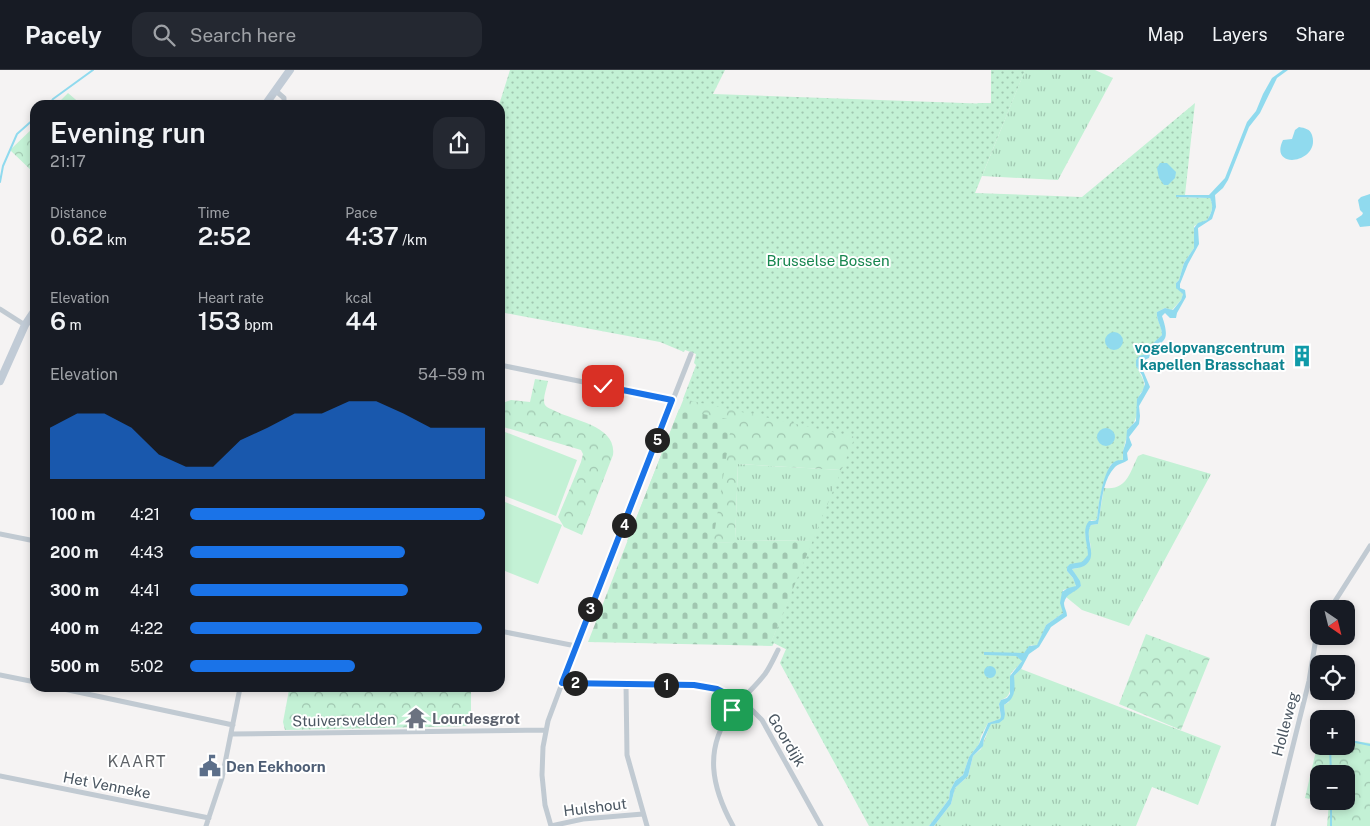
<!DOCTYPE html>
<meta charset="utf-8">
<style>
:root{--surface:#171b24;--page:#242831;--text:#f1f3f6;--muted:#9ea1a6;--line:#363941;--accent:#1a73e8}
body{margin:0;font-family:"Public Sans",sans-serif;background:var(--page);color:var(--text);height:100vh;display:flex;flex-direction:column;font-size:19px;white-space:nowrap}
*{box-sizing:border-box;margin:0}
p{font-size:16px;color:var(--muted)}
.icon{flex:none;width:28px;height:28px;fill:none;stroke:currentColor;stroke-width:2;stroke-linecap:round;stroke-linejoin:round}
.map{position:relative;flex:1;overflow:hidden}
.side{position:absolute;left:30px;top:30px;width:475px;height:592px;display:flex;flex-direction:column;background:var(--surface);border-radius:15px;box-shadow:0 2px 8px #0003}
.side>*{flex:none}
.needle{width:32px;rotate:145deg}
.buttons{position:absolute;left:1310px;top:530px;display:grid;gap:10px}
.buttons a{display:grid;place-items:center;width:45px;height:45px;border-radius:10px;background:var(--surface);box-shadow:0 2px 8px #0003;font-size:25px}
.pin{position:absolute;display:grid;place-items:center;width:42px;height:42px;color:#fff;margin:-21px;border-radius:10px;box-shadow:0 2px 8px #0006}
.km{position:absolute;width:25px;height:25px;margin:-12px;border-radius:50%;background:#222;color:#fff;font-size:14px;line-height:25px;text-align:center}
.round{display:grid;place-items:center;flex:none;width:52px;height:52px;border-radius:15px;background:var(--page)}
.headline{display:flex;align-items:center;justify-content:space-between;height:85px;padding:0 20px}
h1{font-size:28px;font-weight:600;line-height:38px}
.figures{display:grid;grid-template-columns:repeat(3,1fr);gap:8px;height:85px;padding:5px 20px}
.figures div{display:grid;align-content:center}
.figures b{font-size:25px;font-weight:600}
.figures small{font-size:14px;font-weight:400}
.figures p{font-size:14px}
.chart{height:140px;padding:10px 20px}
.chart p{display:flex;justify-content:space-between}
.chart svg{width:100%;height:90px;margin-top:5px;fill:var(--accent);opacity:.7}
ul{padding:0 20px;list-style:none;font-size:16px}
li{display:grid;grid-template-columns:80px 60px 1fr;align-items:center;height:38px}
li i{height:12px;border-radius:6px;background:var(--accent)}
header{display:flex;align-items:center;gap:30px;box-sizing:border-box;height:70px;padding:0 25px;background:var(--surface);border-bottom:1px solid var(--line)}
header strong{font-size:24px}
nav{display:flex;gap:28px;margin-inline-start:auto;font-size:18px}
.search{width:350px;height:45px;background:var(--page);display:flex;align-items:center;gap:12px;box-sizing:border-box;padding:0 18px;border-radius:15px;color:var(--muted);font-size:19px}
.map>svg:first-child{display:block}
.grass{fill:url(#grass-tufts)}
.forest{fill:url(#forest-crowns)}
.cemetery{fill:url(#cemetery-stones)}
.park{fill:url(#park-dots)}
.pitch{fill:#c3f1d5}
.water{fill:#90daee}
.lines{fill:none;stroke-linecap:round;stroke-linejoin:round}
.stream{stroke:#90daee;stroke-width:2}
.street{stroke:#c1cad2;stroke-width:5}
.secondary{stroke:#c1cbd6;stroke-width:8}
.route-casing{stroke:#fff;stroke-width:10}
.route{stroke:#1a73e8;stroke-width:6}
.labels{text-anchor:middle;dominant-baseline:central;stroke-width:4;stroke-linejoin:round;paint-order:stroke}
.park-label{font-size:15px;fill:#17864f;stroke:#fff}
.culture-label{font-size:15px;font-weight:bold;fill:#0d838f;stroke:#fff;text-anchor:end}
.worship-label{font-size:15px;font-weight:bold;fill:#5b616d;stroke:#fff;text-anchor:start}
.street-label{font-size:15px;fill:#4a5661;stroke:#fff}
.service-label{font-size:15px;font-weight:bold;fill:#4e5e75;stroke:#fff;text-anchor:start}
.neighbourhood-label{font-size:16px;letter-spacing:1px;fill:#5f6368;stroke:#fff}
</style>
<header>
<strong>Pacely</strong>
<div class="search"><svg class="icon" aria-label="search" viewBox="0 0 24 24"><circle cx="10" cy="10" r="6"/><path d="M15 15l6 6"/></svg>Search here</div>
<nav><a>Map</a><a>Layers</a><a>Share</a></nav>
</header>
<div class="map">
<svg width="1370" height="756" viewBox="0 0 1370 756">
<defs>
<pattern id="grass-tufts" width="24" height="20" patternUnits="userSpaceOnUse" patternTransform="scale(1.25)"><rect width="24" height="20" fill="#c3f1d5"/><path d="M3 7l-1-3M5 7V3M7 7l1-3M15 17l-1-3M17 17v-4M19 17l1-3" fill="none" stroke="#a0c6b0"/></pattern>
<pattern id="forest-crowns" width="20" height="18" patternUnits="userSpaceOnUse" patternTransform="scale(1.25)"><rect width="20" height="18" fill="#c3f1d5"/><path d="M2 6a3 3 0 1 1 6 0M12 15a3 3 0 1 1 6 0" fill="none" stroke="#a0c6b0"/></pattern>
<pattern id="cemetery-stones" width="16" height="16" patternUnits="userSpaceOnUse" patternTransform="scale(1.25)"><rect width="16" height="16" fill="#c3f1d5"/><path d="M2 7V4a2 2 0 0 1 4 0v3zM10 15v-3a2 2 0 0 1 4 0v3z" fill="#a0c6b0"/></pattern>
<pattern id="park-dots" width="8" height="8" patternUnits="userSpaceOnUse" patternTransform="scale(1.25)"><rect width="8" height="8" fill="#c3f1d5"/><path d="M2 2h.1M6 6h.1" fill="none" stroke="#a0c6b0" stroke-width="1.8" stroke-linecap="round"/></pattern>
</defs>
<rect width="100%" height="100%" fill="#f5f3f3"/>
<path class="grass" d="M1025,0H1095L1113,8L1058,110L982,106Z
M1143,384L1211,404L1129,556L1082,540L1066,527L1068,524L1081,516L1072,499L1078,498L1091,478L1088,461L1091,455L1098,454L1104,418C1127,421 1130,402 1138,386Z
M738,394L842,400L813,471L735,470Z
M1021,599L1221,676L1198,735L1152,717L1136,756H934L951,734L955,718L968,706L973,686L981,679L991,653L1005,644L1004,635L1009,632L1014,606Z"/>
<path class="forest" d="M991,0H1025L786,579L774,573L772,576L771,573L841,400L738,394L735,473L627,471L697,295L978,33H991Z
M68,23L82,35H56Z
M35,56V104L10,80Z
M535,309L548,311C547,317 542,330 545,335C547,338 552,339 555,341C575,351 617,356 613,385L582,465L564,457L558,447L581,392L583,384L581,380L500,356V334L511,330L530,332Z
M1146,564L1210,588L1181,660L1119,634Z
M420,618H471V656L285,660L283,652L289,620H419Z
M1319,668V676H1346V670L1370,673V756H1327L1329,733L1319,731H1346V704H1319V731L1305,728Z"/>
<path class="cemetery" d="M679,339L732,350L713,472L734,473L735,470L813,471L771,573L772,576L588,572Z"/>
<path class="park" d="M510,0H725L713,24L991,34V0H1025L975,123L1082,127L1195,33L1185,125H1177L1176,127L1210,128C1214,135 1212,143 1207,150L1194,156V178L1184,193L1179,210L1176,213L1177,218L1183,224L1181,230L1172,240L1165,238L1157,242C1156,250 1162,256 1162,265L1148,279L1146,284L1136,290C1135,303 1152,312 1140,324C1137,336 1139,352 1128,359C1127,370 1122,379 1123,390L1111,394C1102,413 1099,429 1097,449L1095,451L1091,450C1090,454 1087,458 1086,461C1083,471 1095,484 1083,492C1078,495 1072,493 1067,497V501L1073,508L1076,515L1075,517L1063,520V543L1046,555L1038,574L1036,576L1031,575L1020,594L1011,603C1008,615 1015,625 1001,630L999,635L1001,647L1000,649L988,653L981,666L979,674L969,687L963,705L955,711L950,721L949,729L929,756H869L780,593L786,579L774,573L772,576L771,573L855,367L683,329L696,295L694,293L696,284L685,280L684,282L660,272L500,242L499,35Z"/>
<path class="pitch" d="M500,360L577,390L556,446L500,424Z
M500,430L562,455L538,514L500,499Z"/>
<path class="water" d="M1283,0H1288L1277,8L1260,43L1249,57L1228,110L1223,118L1215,125L1216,137L1212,149L1198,158L1199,174L1188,194L1180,214V218L1185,220L1186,227L1177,243L1176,248H1170L1165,243L1162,246C1174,281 1155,266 1149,288L1142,291V298L1150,317L1139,336L1140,346L1139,354L1129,367L1132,375L1127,383L1128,390C1124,393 1118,394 1115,397C1101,412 1102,436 1098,454L1091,455C1083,467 1100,487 1084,496C1080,498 1075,498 1072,499L1080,511L1081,516C1075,523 1066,523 1064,533C1064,538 1067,541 1067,546L1051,557L1039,577L1029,584L1021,599L1014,606C1015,619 1016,628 1004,635L1005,644L1004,649L999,653L991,654L984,669L983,676L973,686L968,706L955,718L951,734L934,756H929L949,729L950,721L955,711L963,705L969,687L979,674L988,653L1000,649L1001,647L999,634L1001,630L1007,628L1010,624V606L1022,591L1016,586L986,585H984V582L1024,583L1029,576L1037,575L1046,555L1063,543L1060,533L1062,522L1068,518L1076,516L1073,508L1067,501V497L1070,494L1082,492L1088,485C1088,474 1081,460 1089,451H1095L1097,449C1098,438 1103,396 1116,391C1117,390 1122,390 1123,390V381L1126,372L1127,360L1136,351L1137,329L1142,322L1145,314L1142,305L1136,296V290L1139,286L1146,284L1149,277L1162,265C1162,257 1156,250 1157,242L1165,238L1173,240L1181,230L1183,224L1176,218V213L1179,210L1184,193L1194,178V158L1198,153L1207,150C1212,143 1214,136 1210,128L1176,127V125H1209L1225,108L1247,52L1256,41L1263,24L1272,8Z
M1299,57C1305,58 1310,59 1312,65C1321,93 1268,101 1283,70L1292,69L1295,60Z
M1160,93H1167L1176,102L1175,108L1168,115H1164L1159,108L1157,98Z
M1370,124V156L1360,157L1356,149L1362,145L1363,143L1360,140L1358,130L1361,127Z
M1105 271a9 9 0 1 1 18 0a9 9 0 1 1-18 0Z
M1097 367a9 9 0 1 1 18 0a9 9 0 1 1-18 0Z
M984 602a6 6 0 1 1 12 0a6 6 0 1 1-12 0Z"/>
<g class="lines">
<path class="stream" d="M49,35L53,29L93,0
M0,112L3,96L17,64L35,48
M1346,670L1370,675
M1330,676L1331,704
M1331,731V756"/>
<path class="street" d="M276,21L284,28V35
M0,239L25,255
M500,295L672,330
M0,464L35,471
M1330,539L1370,476
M500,561L576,576
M0,605L35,612
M562,613L694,615L717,619L728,624L747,635L762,650L821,756
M626,614L627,685L647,756
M59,618L233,655
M232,664L546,660
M0,706L209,748
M206,756L222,708L240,618
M551,756L545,735L542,705L543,677L548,651L576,576L691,284
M551,756L583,749L643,744
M733,756C712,718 703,679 732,641C742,628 755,617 765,604C770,597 774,588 778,580
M1273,756L1309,611L1317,562L1319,558"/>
<path class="secondary" d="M265,35L290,0
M0,311L25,255L35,240"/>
</g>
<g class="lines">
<g class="route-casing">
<path id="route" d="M603,316L672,330L562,613L694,615L717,619L741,631L732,640"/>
</g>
<use href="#route" class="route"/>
</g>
<defs>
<g id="building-bare" transform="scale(1.725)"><path d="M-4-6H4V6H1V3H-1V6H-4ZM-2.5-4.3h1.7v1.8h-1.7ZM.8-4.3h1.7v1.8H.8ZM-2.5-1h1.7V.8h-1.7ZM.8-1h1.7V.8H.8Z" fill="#0f9aa8" stroke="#fff" stroke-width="2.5" paint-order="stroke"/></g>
<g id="temple-bare" transform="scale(1.725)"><path d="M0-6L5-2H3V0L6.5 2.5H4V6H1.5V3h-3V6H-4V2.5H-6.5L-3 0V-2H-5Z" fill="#6b7280" stroke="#fff" stroke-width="2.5" paint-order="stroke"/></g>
<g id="civic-bare" transform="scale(1.725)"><path d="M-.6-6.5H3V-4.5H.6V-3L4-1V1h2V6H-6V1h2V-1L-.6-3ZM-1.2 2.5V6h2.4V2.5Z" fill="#5c6f8a" stroke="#fff" stroke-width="2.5" paint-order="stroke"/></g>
</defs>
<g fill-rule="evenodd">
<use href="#building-bare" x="1302" y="286"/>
<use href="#temple-bare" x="416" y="648"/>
<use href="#civic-bare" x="210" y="696"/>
</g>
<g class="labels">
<g class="park-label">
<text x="828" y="190">Brusselse Bossen</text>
</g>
<g class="culture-label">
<text x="1285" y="277">vogelopvangcentrum<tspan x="1285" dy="17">kapellen Brasschaat</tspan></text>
</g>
<g class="worship-label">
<text x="432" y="648">Lourdesgrot</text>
</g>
<g class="street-label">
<text transform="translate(344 650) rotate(-1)">Stuiversvelden</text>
<text transform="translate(1285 654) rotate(-75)">Holleweg</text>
<text transform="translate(787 670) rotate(59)">Goordijk</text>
<text transform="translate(107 715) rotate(11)">Het Venneke</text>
<text transform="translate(595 737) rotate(-7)">Hulshout</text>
</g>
<g class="service-label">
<text x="226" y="696">Den Eekhoorn</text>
</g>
<g class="neighbourhood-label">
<text x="137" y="691">KAART</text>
</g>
</g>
</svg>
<div class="buttons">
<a><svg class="needle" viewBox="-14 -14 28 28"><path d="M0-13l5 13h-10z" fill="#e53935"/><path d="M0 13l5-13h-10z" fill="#9ea1a6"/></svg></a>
<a><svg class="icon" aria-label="locate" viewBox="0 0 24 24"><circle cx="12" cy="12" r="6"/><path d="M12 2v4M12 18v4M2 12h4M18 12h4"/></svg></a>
<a>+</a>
<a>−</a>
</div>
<div class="pin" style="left:732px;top:640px;background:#1e9e55"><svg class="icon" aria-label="arrive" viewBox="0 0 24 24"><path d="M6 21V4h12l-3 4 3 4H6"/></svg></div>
<div class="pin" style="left:603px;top:316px;background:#d93025"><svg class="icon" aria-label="check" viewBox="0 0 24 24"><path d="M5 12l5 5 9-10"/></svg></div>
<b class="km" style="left:666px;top:615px">1</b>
<b class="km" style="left:575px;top:613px">2</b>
<b class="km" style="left:590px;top:539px">3</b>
<b class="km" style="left:624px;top:455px">4</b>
<b class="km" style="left:657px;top:370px">5</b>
<section class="side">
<div class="headline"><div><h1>Evening run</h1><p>21:17</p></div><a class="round"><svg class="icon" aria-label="share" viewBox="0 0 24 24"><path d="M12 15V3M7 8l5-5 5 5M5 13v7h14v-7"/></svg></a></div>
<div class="figures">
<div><p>Distance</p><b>0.62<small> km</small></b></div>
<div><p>Time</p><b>2:52</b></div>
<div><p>Pace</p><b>4:37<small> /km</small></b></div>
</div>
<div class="figures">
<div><p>Elevation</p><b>6<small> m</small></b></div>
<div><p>Heart rate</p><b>153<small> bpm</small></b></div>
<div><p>kcal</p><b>44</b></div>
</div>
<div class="chart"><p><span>Elevation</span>54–59 m</p>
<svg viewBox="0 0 160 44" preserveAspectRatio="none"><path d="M0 44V19L10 12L20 12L30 19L40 32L50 38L60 38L70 25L80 19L90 12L100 12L110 6L120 6L130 12L140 19L150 19L160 19V44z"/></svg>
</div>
<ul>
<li><b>100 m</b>4:21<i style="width:100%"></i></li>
<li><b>200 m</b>4:43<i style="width:73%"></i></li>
<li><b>300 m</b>4:41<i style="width:74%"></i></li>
<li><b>400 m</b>4:22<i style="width:99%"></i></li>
<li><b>500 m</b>5:02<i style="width:56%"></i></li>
</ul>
</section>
</div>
